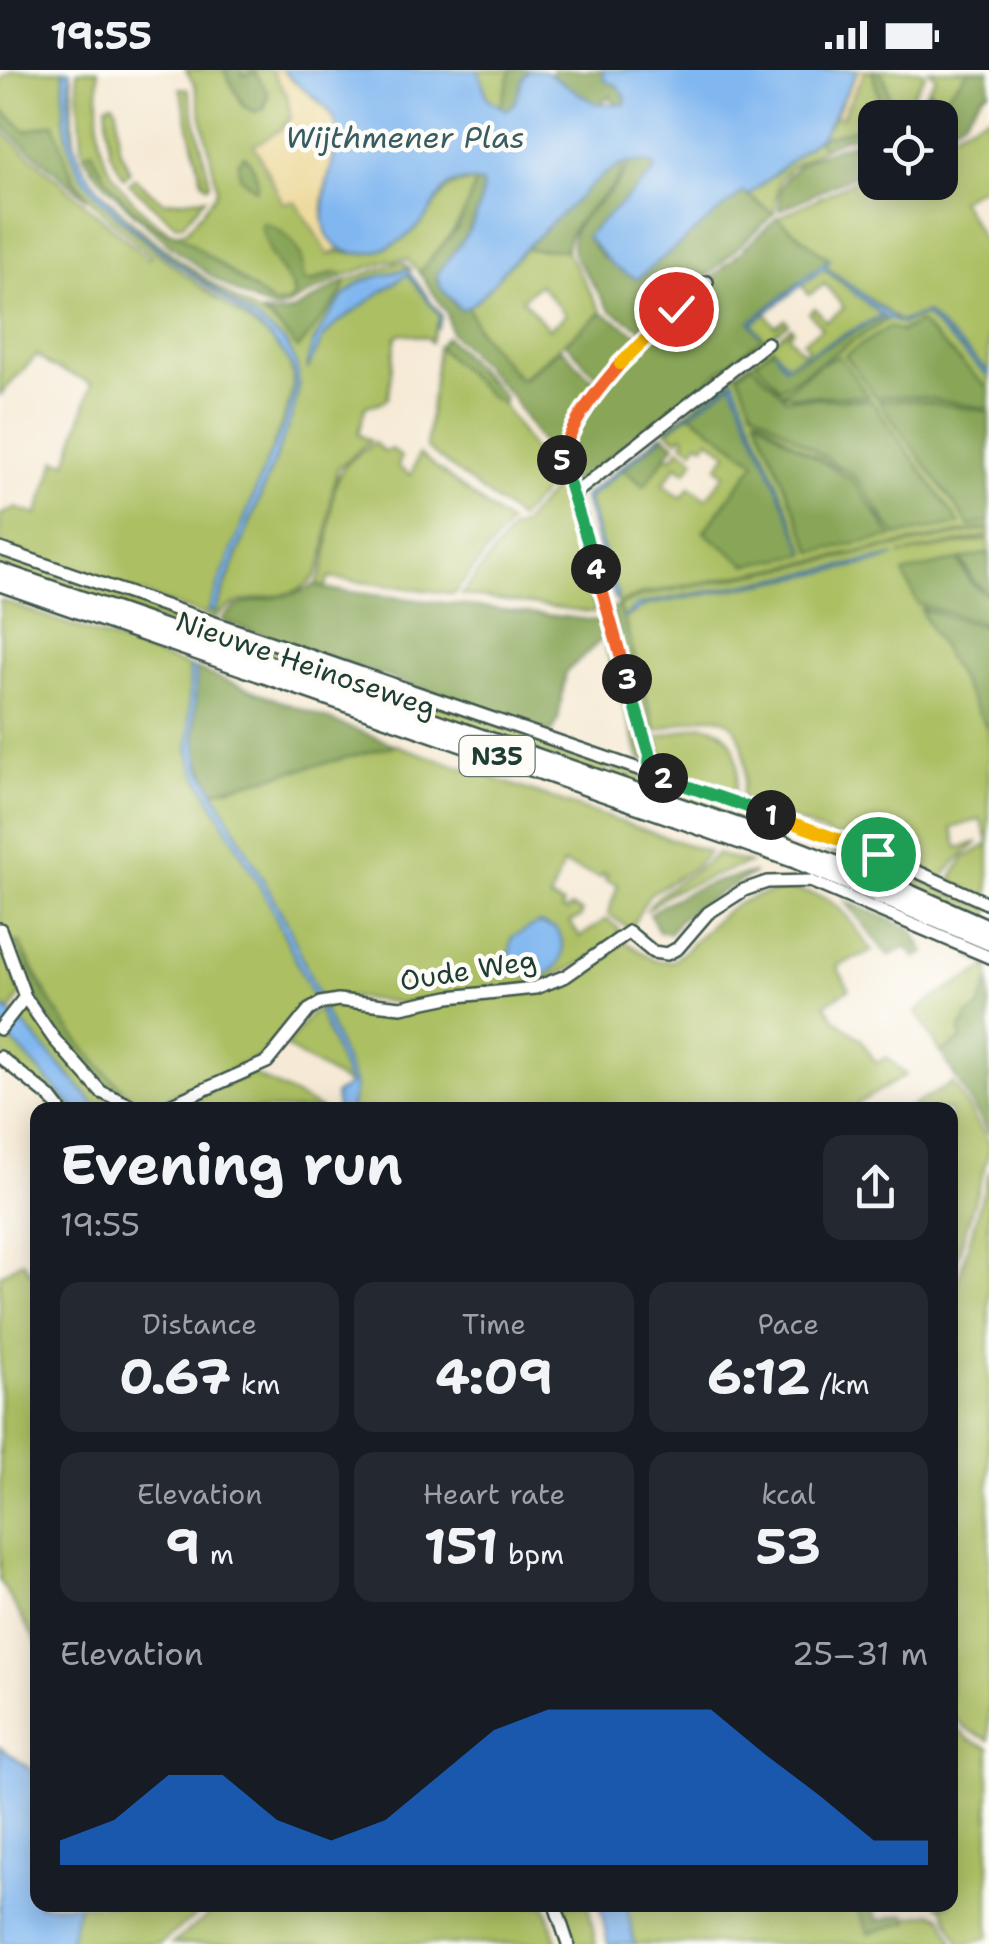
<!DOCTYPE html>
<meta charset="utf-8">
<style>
:root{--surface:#171b24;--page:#242831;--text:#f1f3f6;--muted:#9ea1a6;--accent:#1a73e8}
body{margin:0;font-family:"Shantell Sans",sans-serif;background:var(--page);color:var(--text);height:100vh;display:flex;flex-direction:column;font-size:38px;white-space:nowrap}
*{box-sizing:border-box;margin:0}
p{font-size:32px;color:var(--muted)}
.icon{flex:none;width:55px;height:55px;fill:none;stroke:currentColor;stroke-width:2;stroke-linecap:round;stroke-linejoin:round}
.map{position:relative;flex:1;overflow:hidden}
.panel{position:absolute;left:30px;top:1032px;width:928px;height:810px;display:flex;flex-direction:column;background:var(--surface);border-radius:20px;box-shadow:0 5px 25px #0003}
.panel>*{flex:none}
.controls{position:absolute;left:858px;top:30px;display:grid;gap:20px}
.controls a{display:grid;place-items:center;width:100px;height:100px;border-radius:20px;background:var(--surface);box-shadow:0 5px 25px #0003;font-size:50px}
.pin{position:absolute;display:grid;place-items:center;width:85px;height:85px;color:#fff;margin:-42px;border:5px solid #fff;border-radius:50%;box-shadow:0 2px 10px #0007}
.km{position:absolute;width:50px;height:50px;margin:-25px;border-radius:50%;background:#222;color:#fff;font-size:28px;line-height:50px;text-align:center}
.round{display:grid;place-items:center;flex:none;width:105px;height:105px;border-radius:20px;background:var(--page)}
.head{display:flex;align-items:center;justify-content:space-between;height:170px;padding:0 30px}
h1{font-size:55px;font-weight:700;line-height:75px}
.figures{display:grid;grid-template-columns:repeat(3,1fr);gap:15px;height:170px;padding:10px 30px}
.figures div{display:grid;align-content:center;border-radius:20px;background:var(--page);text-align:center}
.figures b{font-size:50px;font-weight:700}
.figures small{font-size:28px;font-weight:400}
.figures p{font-size:28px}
.chart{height:280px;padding:20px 30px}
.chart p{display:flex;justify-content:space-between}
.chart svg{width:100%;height:180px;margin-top:10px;fill:var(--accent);opacity:.7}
.status{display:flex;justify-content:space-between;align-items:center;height:70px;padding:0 50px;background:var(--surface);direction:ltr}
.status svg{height:28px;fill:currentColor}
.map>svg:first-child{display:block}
.green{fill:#acbf63;stroke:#667e4c;stroke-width:2.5;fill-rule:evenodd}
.forest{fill:#89a659;stroke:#547246;stroke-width:2.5}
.sand{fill:#eeda9e;stroke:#868c69;stroke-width:2.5}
.water{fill:#81b7f0;stroke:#507a92;stroke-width:2.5}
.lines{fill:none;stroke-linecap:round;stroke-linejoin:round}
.minor-casing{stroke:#3f574c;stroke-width:16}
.highway-casing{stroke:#3f574c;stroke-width:20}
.minor{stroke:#fff;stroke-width:11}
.highway{stroke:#fff;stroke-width:15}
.split-1-casing{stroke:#fff;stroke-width:20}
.split-2-casing{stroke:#fff;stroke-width:20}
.split-3-casing{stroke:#fff;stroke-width:20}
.split-4-casing{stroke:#fff;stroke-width:20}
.split-5-casing{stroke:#fff;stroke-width:20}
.split-6-casing{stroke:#fff;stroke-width:20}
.split-7-casing{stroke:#fff;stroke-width:20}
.split-1{stroke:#f5b400;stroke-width:12}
.split-2{stroke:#22a559;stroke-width:12}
.split-3{stroke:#22a559;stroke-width:12}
.split-4{stroke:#f0652b;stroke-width:12}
.split-5{stroke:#22a559;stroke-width:12}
.split-6{stroke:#f0652b;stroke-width:12}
.split-7{stroke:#f5b400;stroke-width:12}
.labels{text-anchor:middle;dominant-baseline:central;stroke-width:9;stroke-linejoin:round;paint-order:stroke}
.shield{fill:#fdfcf7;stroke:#62766e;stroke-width:2.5}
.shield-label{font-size:25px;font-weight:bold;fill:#1f3d34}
.street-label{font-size:28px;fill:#1f3d34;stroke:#fdfcf7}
.water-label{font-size:30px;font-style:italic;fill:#385c63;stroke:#fdfcf7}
</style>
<div class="status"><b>19:55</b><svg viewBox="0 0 49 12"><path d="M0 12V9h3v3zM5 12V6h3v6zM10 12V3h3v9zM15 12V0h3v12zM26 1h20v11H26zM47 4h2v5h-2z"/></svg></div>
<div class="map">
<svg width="989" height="1874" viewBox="0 0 989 1874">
<rect width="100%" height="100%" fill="#fdfcf7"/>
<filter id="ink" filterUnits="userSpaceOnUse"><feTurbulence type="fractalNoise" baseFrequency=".01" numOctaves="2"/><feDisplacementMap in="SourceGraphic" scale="20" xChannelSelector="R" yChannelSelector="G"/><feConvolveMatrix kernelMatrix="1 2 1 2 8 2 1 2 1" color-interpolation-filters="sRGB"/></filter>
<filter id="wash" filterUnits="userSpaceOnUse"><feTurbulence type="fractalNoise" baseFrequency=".0048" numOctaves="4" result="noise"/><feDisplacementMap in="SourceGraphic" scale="40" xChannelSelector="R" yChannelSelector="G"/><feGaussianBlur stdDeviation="2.25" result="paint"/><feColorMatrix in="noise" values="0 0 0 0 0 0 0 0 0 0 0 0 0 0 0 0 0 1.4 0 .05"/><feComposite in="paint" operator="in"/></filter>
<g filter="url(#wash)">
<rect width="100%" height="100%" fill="#f6ead6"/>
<path class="green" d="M13,0H64C64,25 62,53 69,77C92,151 220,226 280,276C293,297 296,309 289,333L210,542L215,543L293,343L300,314L283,270L148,167L88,109L72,68L70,0C77,27 67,61 80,90C103,139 187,195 232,227C260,247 275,248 298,277L342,224L346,211L396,193H404L412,200L405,198C390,206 376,205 361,213C343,222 304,278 308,298L323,268L336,254L408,203L440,246L431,272L428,268L402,263L396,266L388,327L381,333L366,336L358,364L370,371L338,398C327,427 331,484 315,507C294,536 239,517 215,549L0,475V445L16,438L37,445L56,390L67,393L92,313L50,296L37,285L0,325V59L148,189L151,186C104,144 67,118 54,53L26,61L0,38V10Z
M77,0H98C99,25 96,55 102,80C111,112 144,147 173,163L187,161L215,125L217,117L195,16L186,0H224L244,37L264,39L268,29L244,7L241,0H271L287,25L291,47L280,60L255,75L283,133L295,130L330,185C344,179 353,186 368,183C382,181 400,172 411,163C438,141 436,111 476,112C466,150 445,173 419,202L407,189L387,191L344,206L331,203L307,213L302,207V195L271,185L291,214L294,227L286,234H273L179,164C145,163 103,111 92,81L84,84L82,77Z
M478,0H511L500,39L488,29Z
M866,0H872L884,47L875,48V53L818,69L823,78L790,98L779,110L774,144L749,125L823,64L835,46L843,47Z
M878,0H920L925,4L899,47H895L885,9Z
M928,0H969L955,19L940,29L928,19L936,7Z
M180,18L188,19L210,113L208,116L202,111Z
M113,33L117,39L119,78L130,102L124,108L110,82L106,35Z
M989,45V114L960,129L989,181V302L926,243L901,252L826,197L829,189L777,148L875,101V112H940V69Z
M135,108L163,132L205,128L183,154L176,155L129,114Z
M525,179L566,180L602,242L520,309L479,262L468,237ZM539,214L566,245L549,259L522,229Z
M823,198L882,245L787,294L772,279L780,318L890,248L902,254L925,245L989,307V319L919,253L897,262L876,326L924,327L989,339V342L923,331L879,330L970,455L989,452V457L642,524L618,534L587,429L589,425L622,399L644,416L667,385L672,388L680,378L695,389L686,402L677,395L663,415L681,428L690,417L706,429L725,404L717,397L728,383L709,369L704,375L699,372L693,380L683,372L686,368L682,365L678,369L665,359L749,292L752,293L755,286L791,257L793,260L788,265L802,282L808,278L803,271L822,258L809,243L815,238L826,251L844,238L825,214L809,225L802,215ZM756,298L786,328L871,330L959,454L885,448L856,408L753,339ZM734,310L807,483L704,461L756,392L691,344L669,359ZM758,346L794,373L836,398L882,449L891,466Z
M765,243L775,256L785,249L788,253L577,419L574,415L762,268L753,253Z
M438,277L492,328L501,331L553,411L519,449L426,378Z
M374,373L385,382L391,379L401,387L398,397L411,405L419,384L509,454L454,524L329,508L325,518L316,514C336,483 325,423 343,398C351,388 364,381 374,373Z
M556,416L597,543L461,525L512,459L521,456Z
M989,459V466L899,485L989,469V483L961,490L973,511L989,523V527L971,513L958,490L904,503L918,534L989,554V558L921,540L989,661V830L950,811L964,788L989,774L981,749L952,758L958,778L978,772L954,793L941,809L740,729C749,706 749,647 712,647C694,647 673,656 656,661L624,549L647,535L895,486L647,533L623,547L619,536L643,526Z
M0,484L206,557L428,631L423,644L0,496Z
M0,530L190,597L189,682L196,703L270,834L314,929L288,855L214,721L396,675L709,782L695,797L650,824L630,859L608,844L618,815L605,810L607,804L603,803L601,808L563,794L550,829L563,835L562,840L568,841L570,837L582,842L581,847L570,852L580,867L606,849L618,858L619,865L585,892L544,911L402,933L349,927L299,940L261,986L160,1032L137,1034L87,984L64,956L19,872L8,876L0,852Z
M432,632L609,693L605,706L427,646Z
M701,655C739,658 742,697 733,727L661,702L658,695L666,697L658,667Z
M615,696L729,735L724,746L611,708Z
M737,738L796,759L797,768L732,749Z
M811,763L970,832L989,837V851L961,836L808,773Z
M716,784L749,793L670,822L646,841C662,815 696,806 716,784Z
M788,820C838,823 844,843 872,881L837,896L849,919L825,934L836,950L861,969L876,993L887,987L906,1005L857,1034L859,1040H350L355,1015L323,939L319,941L349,1015L286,977L311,943L332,933L391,940L571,906L625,872L656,891H673C718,854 722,827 788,820Z
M0,876H3L21,924L9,943L0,934Z
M973,885L989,891V1052L953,975L941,983L916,942L929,931L989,896L972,887Z
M25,934L75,997L134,1040H100L14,946Z
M1,962L18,976L75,1040H64L0,984Z
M251,1003L323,1040H165Z
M953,1013L989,1072V1082L950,1211V1040H905Z
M989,1101V1670L966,1659L950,1643V1240Z
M22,1191L38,1212L37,1573L0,1511V1205Z
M950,1653L970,1670L989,1677V1867L972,1874H960L943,1837L937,1835H950Z
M79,1835H209L160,1874H69Z
M222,1835H545L558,1874H172Z
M558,1835H588L596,1874H571Z
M627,1835H856L869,1863L909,1852L907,1847L933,1843L943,1847L954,1874H634Z"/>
<path class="forest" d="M224,0H241L244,6L255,2L268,23L264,39L255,42L245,37Z
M511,0H528C517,13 523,32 506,40L500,39Z
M552,0H602L606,11C617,15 628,21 625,34H615L610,26L599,34L594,33L553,6Z
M872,0H878L885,9L895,47H884Z
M969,0H989V21L982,25L963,50L940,63V48L914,47L928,19L940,29L944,28Z
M0,38L26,61L54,53L72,107L87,129L0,54Z
M875,53V63L845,68L823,78L817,69Z
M875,68V95L779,141C780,133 779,124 781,117C792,87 848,73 875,68Z
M92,80C103,110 145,163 179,164L273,234H286L294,227V220L271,185L261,157L263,153C279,158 295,170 301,187C303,195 301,203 305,212H314L338,202L344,206L279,240C231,233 108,130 85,87L84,84Z
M244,85C252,92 261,110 256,120L240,107L238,93Z
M645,92L654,95V103L586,167L601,186L637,209L743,122L774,144L647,262L610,240L573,184C563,141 622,130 627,93Z
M623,94C620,127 569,140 566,180L525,179L597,108Z
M476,112L482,113C485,137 468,164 454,183C447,193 439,199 437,211L457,238L468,237L479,262L519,309L525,308L561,278C578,290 581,306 602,313L574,354L560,403L512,327L451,263L447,243L419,202L458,158Z
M777,148L829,189L750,252L763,267L574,415L566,398L568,380L592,335L651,265Z
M346,211L342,224L298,279L274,251L261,242C295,252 316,223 346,211Z
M602,242L642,267L605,308C585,301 582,285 565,273Z
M884,247L890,248L780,318L756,291L773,278L785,296Z
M919,252L989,319V339L924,327L875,326L845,285L889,257L901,262Z
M446,267L499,321L505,329L503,334L492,328L438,277Z
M839,286L868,326H794L783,322L820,294Z
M752,294L786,328L871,330L960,454L896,466L856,408L753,339L738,304Z
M730,313L735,317L806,484L747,495L704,462L756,392L691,344Z
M878,330L923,331L989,342V452L970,456Z
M755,345L783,367L853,411L892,467L813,482Z
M663,364L675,374L644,416L622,399Z
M571,425L604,543H597L561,427Z
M989,483V523L973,511L961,489Z
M958,490L971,513L989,527V554L918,534L903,503Z
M316,514L325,519L599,551L601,557L609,555L649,692L640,689L603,568L566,602L558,650L552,663L221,551C238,522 290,533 316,514Z
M619,536L624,549L656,661L648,663L611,539Z
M922,539L989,558V661L925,549Z
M196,599L396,675L214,721L195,681Z
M755,803L697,836L679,850L670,863L659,862L650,844C681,820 716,810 755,803Z
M845,831L912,859L925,883L915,888L908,877L888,886Z
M19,872C43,929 78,974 121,1018L116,1024L94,1007L55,961L8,876Z
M989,910V1063L941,983L961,970L960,957L965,954L968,945L979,938Z
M856,1835H872L878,1850L906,1844L909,1852L869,1863Z"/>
<path class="sand" d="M271,0H283C296,18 324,28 334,47C353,84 294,139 342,179L329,185L295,131L283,133L254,75L280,60L291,48L287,25Z
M858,0H866L841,48L835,46Z"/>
<path class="water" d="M64,0H70C71,25 67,54 75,77C97,149 224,223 283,270C303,295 300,314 293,343L214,543L208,541C228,492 247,442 267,392C277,367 297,333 294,305C288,252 104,166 74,90C62,62 64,30 64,0Z
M283,0H478L488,29L506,40C523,32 516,11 529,0L545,1L594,33L625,34L626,27L617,15L606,12L602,0H858L823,64L749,125L743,122L637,209L614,197L586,166L654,103V95C617,82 592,116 568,138C547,157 526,176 506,198C493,213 480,233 461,240L441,218L437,204C456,180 486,146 482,113C470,110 455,110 445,119C438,126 434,137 428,145C412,166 383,186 356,183C292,175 344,86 336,54C331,34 296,18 283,0Z
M829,189L826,197L899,252L926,243L989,302V307L924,245L901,254L884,247L784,296L774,280L787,294L882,245L824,198L753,253L760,266L750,252Z
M407,199L442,246L438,259L440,246L407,204L336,254L323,268L308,298C304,278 339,229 355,216C366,207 393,203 407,199Z
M734,309L806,484L732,313L669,359Z
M661,365L662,367L587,429L618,527L615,530L583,427Z
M895,486L879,492L647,535L622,549L636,536L647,533Z
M190,597L196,599L194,665L200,696L288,855L319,927L314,929L270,834L196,703L189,682Z
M539,853L555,858C583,894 531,927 509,891L512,867Z
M0,934L26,957L100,1040H75L18,977L0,962Z
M323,938L355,1016L350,1040H337L335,1024L349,1015L319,941Z
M0,1677L37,1704L38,1835H79L69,1874H0Z
M600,1835H627L634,1874H608Z"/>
</g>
<g filter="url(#ink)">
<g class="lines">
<g class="minor-casing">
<path id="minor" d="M574,424L767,273
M0,479L804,756L878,784L989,834
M648,702L650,685L574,424C569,413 560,399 562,387C572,328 663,250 707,212
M0,859L25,927L54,969L101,1022L141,1040
M0,959L25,927
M0,987L50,1027L60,1040
M158,1040L267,992L309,940L321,933L338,930L401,937L449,927L535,918L566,906L629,862L653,882L667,884L678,878L708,843L744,820L767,812L810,811L989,887
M555,1835L568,1874"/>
</g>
<g class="highway-casing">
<path id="highway" d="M0,501L746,759L903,820L989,858
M0,513L795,790L989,872"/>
</g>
<use href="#minor" class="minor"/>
<use href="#highway" class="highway"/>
</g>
</g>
<g class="lines" filter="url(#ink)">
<g class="split-1-casing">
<path id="split-1" d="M771,745L878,784"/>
</g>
<g class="split-2-casing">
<path id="split-2" d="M663,708L771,745"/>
</g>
<g class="split-3-casing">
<path id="split-3" d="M627,609L650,686L648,702L663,708"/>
</g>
<g class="split-4-casing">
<path id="split-4" d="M596,499L627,609"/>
</g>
<g class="split-5-casing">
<path id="split-5" d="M562,390L596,499"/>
</g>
<g class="split-6-casing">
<path id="split-6" d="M562,390C568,355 597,321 620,294"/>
</g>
<g class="split-7-casing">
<path id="split-7" d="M620,294L676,239"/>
</g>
<use href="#split-1" class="split-1"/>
<use href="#split-2" class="split-2"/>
<use href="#split-3" class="split-3"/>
<use href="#split-4" class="split-4"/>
<use href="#split-5" class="split-5"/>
<use href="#split-6" class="split-6"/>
<use href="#split-7" class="split-7"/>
</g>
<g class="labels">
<rect class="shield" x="459.5" y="666" width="75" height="40" rx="8"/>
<g class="shield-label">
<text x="497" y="686">N35</text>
</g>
<g class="street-label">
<text transform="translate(306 594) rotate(19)">Nieuwe Heinoseweg</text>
<text transform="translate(468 900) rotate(-9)">Oude Weg</text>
</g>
<g class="water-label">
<text x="405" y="67">Wijthmener Plas</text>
</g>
</g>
</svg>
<div class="controls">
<a><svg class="icon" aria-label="locate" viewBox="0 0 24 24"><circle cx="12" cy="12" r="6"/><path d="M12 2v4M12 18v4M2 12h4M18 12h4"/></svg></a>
</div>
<div class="pin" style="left:878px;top:784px;background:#1e9e55"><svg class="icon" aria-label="arrive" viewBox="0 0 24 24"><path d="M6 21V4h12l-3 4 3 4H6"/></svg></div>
<div class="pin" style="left:676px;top:239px;background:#d93025"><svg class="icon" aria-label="check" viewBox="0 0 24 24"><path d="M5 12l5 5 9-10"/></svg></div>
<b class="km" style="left:771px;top:745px">1</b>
<b class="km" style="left:663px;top:708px">2</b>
<b class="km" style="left:627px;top:609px">3</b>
<b class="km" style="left:596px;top:499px">4</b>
<b class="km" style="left:562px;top:390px">5</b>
<section class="panel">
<div class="head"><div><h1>Evening run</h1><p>19:55</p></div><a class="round"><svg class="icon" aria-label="share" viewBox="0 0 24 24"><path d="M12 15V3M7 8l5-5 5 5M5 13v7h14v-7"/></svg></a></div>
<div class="figures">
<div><p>Distance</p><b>0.67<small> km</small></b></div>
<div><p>Time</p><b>4:09</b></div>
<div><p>Pace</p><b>6:12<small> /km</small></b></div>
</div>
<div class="figures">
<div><p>Elevation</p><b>9<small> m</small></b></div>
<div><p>Heart rate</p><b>151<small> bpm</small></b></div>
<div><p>kcal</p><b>53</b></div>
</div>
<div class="chart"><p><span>Elevation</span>25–31 m</p>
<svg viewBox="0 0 160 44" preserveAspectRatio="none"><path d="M0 44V38L10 33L20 22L30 22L40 33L50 38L60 33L70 22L80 11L90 6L100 6L110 6L120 6L130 17L140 27L150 38L160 38V44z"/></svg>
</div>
</section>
</div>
